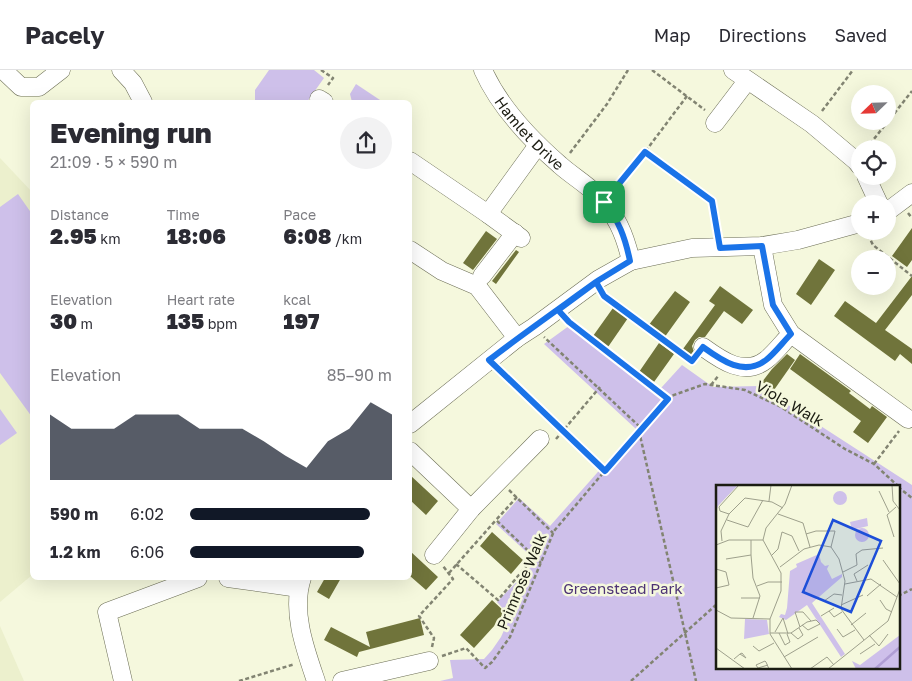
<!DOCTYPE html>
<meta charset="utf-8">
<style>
:root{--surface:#fff;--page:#f2f2f3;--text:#2b2b33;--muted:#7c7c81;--line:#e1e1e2;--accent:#111827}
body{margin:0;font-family:"Golos Text",sans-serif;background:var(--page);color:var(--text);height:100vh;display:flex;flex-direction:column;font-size:19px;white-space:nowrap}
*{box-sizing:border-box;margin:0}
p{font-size:16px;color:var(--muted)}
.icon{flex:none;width:28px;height:28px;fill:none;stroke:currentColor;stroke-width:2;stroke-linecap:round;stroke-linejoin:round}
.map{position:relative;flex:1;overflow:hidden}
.panel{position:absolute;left:30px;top:30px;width:382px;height:480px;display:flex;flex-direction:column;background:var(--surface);border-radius:8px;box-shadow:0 5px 20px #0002}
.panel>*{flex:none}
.needle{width:32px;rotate:247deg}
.buttons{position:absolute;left:851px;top:15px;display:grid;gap:10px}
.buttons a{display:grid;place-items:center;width:45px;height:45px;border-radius:50%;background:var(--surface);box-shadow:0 5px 20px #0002;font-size:25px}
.pin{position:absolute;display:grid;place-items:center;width:42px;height:42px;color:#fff;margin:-21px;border-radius:10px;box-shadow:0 2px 8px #0006}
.round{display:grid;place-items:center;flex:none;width:52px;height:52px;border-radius:26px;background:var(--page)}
.summary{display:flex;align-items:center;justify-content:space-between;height:85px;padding:0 20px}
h1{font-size:28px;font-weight:800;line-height:38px}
.stats{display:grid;grid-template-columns:repeat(3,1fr);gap:8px;height:85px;padding:5px 20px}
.stats div{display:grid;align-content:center}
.stats b{font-size:21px;font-weight:800}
.stats small{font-size:14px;font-weight:400}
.stats p{font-size:14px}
.chart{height:140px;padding:10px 20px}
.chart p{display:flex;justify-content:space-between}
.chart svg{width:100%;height:90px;margin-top:5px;fill:var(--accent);opacity:.7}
ul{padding:0 20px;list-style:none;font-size:16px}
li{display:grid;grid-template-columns:80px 60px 1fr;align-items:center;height:38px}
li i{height:12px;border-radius:6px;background:var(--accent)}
header{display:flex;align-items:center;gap:30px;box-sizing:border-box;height:70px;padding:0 25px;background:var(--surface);border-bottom:1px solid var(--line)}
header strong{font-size:24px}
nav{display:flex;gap:28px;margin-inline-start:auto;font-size:18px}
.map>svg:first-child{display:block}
.built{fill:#ecf0cd}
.green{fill:#cec0ea;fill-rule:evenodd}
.building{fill:#70743b}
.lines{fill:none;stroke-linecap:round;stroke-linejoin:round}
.minor-casing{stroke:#6c6e56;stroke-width:19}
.path{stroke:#828472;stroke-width:2.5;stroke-dasharray:4 2.5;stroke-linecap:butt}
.minor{stroke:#fff;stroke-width:18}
.route-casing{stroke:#fff;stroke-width:10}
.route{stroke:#1a73e8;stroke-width:6}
.labels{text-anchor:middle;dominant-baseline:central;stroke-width:5;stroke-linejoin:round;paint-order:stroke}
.street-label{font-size:15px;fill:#1b1c12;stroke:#f5f8dd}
.park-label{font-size:15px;fill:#4d3374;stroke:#f5f8dd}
.inset-river{fill:none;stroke:#b09ed4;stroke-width:2.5}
.inset-road{fill:none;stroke:#9ea08c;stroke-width:1}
.view{fill:#1d4ed8;fill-opacity:0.15;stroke:#1d4ed8;stroke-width:2.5}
.inset-edge{fill:none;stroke:#1b1c12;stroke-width:2.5}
</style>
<header>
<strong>Pacely</strong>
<nav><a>Map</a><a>Directions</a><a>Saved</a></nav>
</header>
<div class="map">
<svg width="912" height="611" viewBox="0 0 912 611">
<rect width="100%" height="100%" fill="#f5f8dd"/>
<path class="built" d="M0,88L32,122V505L0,532Z
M0,556L24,611H0Z"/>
<path class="green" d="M269,0H314L324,8L307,32H255V20Z
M356,14L383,32H352L350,24Z
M18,124L32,144V347L0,303V137Z
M573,253L661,318L682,295L713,317L759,316L912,415V611H440L453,608L450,590L484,589L492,580L501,567L508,551L505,548L508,544L497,532L531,497L534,489L496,454L519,428L550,456L636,359L544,274ZM717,416H898V597H717Z
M0,339L17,363L0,375Z"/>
<path class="building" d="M912,158V190L907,197L892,186Z
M486,161L497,169L473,200L463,193Z
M516,180L519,182L496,214L492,211Z
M819,189L835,200L811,235L796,224Z
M912,206V225L885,260L912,279V294L900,284L895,291L834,246L845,231L876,253Z
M720,216L753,240L742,254L724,241L705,267H699L695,270L692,276L694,282L689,289L680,283L715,235L709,231Z
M675,221L690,232L664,268L648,256Z
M613,238L628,248L608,277L593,266Z
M659,273L674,284L654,312L639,302Z
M787,284L795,290L774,320L762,312L772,299Z
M800,284L851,321L849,323L870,339L872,336L887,347L868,373L853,362L861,351L790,299Z
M410,405L438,431L426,445L410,430Z
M492,462L523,490L511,504L480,476Z
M410,481L438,507L426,520L410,506Z
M325,508H341L329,529L317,522Z
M492,530L506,543L474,578L460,565Z
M420,548L424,565L359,582L357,587L324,570L331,557L370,577L366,562Z"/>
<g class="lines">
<g class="minor-casing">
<g id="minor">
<path d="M3,0L21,17H39L61,0"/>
<path d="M121,0L133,13L143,32"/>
<path id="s1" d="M483,0C499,36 530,69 560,95C571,105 585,113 596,124C616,143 625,165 631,191"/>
<path d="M733,0L812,54L856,91L860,96"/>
<path d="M319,29L324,32"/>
<path d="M715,53L747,11"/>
<path d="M410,91L488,144L538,75"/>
<path d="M866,106L879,134"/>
<path d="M888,141L912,123"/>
<path d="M488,144L521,168"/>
<path d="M762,176L773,235L791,264L908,349"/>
<path d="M410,180L442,201L477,216L517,268"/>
<path d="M482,206L515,163"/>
<path d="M703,277C721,290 744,307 766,290C775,283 783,272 791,264"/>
<path d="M410,354L517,268L534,257L599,209L631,191L692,178L762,176L798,170L860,153"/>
<path d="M410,381L471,439"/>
<path d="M434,485L471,439L540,369"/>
<path d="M228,508L299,518"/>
<path d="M302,508C291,541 305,579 316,611"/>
<path d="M123,611L107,542L198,508"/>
<path d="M342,611L429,591"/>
</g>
</g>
<path class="path" d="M321,0L333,8L328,15
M652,0L705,40
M687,26L645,82L712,131L717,161
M822,41L853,0
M866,79L912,21
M570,83L607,34L628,0
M613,121L645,82
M908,143L912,148
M868,165L873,175L912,206
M603,225L692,291L694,288
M567,250L668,329
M501,302L605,401
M711,315L719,305
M641,358L671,326L705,314L745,320L781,337L845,379L874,394L898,416
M639,361L696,611
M556,369L600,317
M874,394L899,361
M898,417L912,428
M509,420L553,463
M517,427L496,450L541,493
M456,494L498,530L534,487
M449,503L496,450
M898,526L912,519
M432,577L434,568L419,546L453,509L443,496
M442,586L466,578L485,598L492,592L510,567L554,461L641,358L544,267
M239,611L295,594
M631,611L717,534"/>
<use href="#minor" class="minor"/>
</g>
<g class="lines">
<g class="route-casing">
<path id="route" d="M604,132C619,151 625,167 630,191L599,210L596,212C560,238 524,263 489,290L605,401L668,329L569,252L558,240L596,212L604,226L692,291L703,277C721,290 744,307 766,290C775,283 783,272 791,264L773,235L762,176L720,178L712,131L645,82L604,132"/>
</g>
<use href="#route" class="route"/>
</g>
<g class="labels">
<g class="street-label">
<text stroke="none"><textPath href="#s1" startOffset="79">Hamlet Drive</textPath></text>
<text transform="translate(790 333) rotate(30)">Viola Walk</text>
<text transform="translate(521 511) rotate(-67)">Primrose Walk</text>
</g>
<g class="park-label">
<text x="623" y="518">Greenstead Park</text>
</g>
</g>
<g transform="translate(716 415)">
<rect width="184" height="184" fill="#f5f8dd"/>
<path d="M0,0H22L2,21L0,27ZM117 13a7 7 0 1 1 14 0a7 7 0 1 1-14 0ZM151,33L152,41L136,45L134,37ZM139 50a7 7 0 1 1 14 0a7 7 0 1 1-14 0ZM103,69L105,77L109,81L113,80L111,84L116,94L126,89V92L96,118L129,169L125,172L91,120L70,135L63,132L65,129L69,130L71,123L74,86L81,82L80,79ZM29,134L51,135L53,149L28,154ZM184,150V184H140L136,176L144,180Z" fill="#cec0ea"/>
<path class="inset-river" d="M159,184L184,162"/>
<path class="inset-road" d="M76,0L69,19L50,43L47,55L65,88V106L54,134V149L76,184M176,0L177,16L184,25M163,6L173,27M53,16L55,0M13,29L4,26L3,22L23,0M62,29L87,38L94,62M11,35L32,42L47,15M90,49L100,46H119L115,62M178,52L171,30L180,22M6,56L5,46L13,29L29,13L56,17L67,23M0,60L13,55H47M35,70L37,93L44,111L37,133M55,71L62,64L66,47L76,51L83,66M10,74L35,70V55M167,75L184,99M64,82L88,64L103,60L115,62L123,74L129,96L125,124L148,155M0,84L10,87L13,100L0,103M127,87L141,80L140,69L146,65L167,63M141,96L138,89L152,80M129,99L155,94L181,112M41,101L52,97H66M151,111L165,99M25,113H44M164,115L170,124L176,127M108,116L118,109L126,110M125,120L147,110M0,125L15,133L54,134M113,126L118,132L126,127M105,131L118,123M135,140L150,128M84,142L79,127H87L95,136M121,144L127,152L139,145M59,147L67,133L72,149M54,148H75L91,137L100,135L104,139L92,145L86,140M63,148L69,160L74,157L71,149M75,148L82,154L87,150L83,143M153,150L163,161L172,149M37,161L43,166L58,158M0,163L29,184M144,169L159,159M68,172L102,152M18,174L24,169L26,168L30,173L24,169M52,180L42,183L40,180L49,176L50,177L53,184M94,184L111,172L118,180M112,184L172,136L184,104"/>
<path class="view" d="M117,35L165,56L135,127L87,107Z"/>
<rect width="184" height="184" class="inset-edge"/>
</g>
</svg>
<div class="buttons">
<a><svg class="needle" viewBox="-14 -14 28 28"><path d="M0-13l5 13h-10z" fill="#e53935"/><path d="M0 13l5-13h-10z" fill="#7c7c81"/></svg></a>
<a><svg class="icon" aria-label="locate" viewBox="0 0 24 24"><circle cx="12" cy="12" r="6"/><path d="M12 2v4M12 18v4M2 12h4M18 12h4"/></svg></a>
<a>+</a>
<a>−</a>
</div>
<div class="pin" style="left:604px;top:132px;background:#1e9e55"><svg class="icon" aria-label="arrive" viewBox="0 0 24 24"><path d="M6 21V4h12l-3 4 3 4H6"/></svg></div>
<section class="panel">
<div class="summary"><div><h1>Evening run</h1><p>21:09 · 5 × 590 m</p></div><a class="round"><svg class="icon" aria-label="share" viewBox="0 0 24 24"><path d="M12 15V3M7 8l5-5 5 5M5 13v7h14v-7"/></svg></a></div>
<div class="stats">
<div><p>Distance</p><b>2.95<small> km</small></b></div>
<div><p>Time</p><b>18:06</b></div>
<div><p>Pace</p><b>6:08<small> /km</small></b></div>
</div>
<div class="stats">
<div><p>Elevation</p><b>30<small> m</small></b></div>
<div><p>Heart rate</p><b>135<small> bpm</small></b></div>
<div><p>kcal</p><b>197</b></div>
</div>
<div class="chart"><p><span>Elevation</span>85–90 m</p>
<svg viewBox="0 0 160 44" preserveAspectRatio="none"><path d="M0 44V12L10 19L20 19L30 19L40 12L50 12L60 12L70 19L80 19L90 19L100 25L110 32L120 38L130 25L140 19L150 6L160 12V44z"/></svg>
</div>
<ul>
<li><b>590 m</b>6:02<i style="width:89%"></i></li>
<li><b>1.2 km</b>6:06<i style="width:86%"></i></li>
</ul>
</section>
</div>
